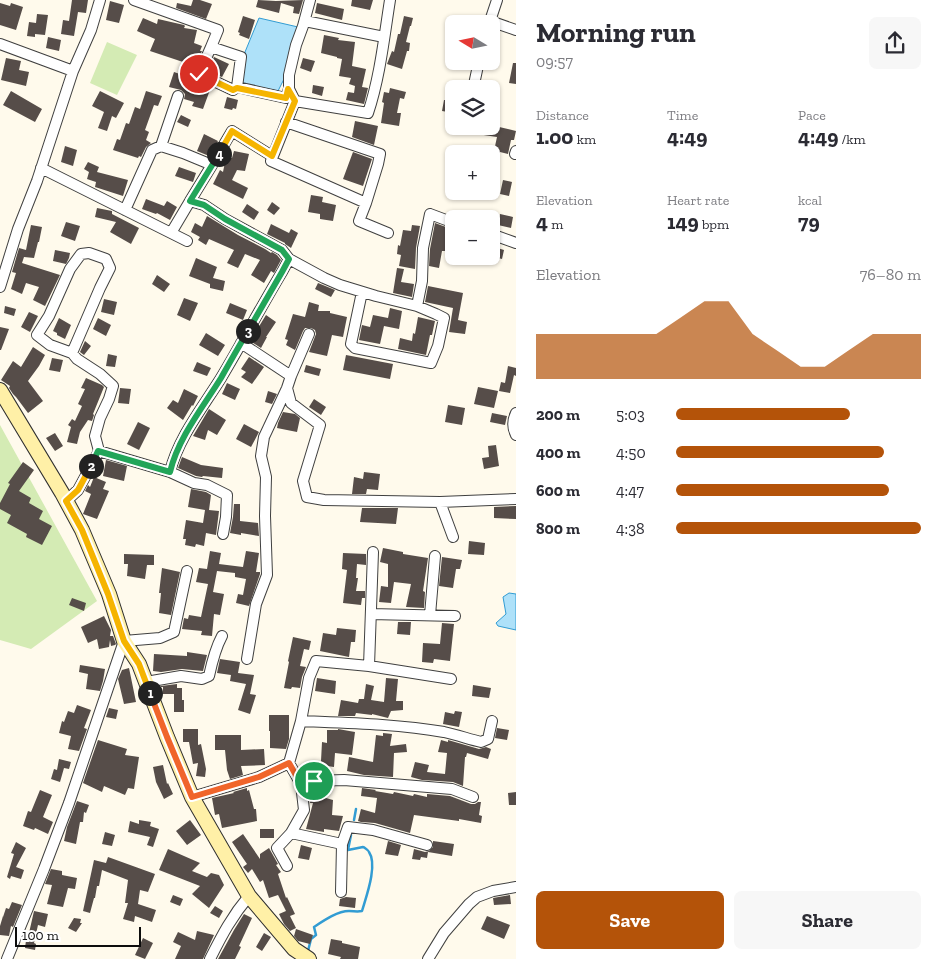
<!DOCTYPE html>
<meta charset="utf-8">
<style>
:root{--surface:#fff;--page:#f7f7f7;--text:#2b2b33;--muted:#7c7c81;--accent:#b45309}
body{margin:0;font-family:"Zilla Slab",serif;background:var(--page);color:var(--text);height:100vh;display:flex;flex-direction:column;font-size:19px;white-space:nowrap}
*{box-sizing:border-box;margin:0}
p{font-size:16px;color:var(--muted)}
.icon{flex:none;width:28px;height:28px;fill:none;stroke:currentColor;stroke-width:2;stroke-linecap:round;stroke-linejoin:round}
.map{position:relative;flex:1;overflow:hidden}
.sheet{display:flex;flex-direction:column;background:var(--surface);width:425px}
.sheet>*{flex:none}
.needle{width:32px;rotate:280deg}
.controls{position:absolute;left:445px;top:15px;display:grid;gap:10px}
.controls a{display:grid;place-items:center;width:55px;height:55px;border-radius:8px;background:var(--surface);box-shadow:0 1px 4px #0004;font-size:25px}
.scale{position:absolute;left:15px;bottom:12px;width:126px;box-sizing:border-box;padding-left:5px;border:2px solid #0d0d0d;border-top:0;font-size:14px;line-height:18px;white-space:nowrap;color:#0d0d0d;-webkit-text-stroke:4px #fff;paint-order:stroke}
.pin{position:absolute;display:grid;place-items:center;width:42px;height:42px;color:#fff;margin:-21px;border:2px solid #fff;border-radius:50%;box-shadow:0 1px 5px #0007}
.km{position:absolute;width:25px;height:25px;margin:-12px;border-radius:50%;background:#222;color:#fff;font-size:14px;line-height:25px;text-align:center}
.round{display:grid;place-items:center;flex:none;width:52px;height:52px;border-radius:8px;background:var(--page)}
.overview{display:flex;align-items:center;justify-content:space-between;height:85px;padding:0 20px}
h1{font-size:28px;font-weight:700;line-height:38px}
.stats{display:grid;grid-template-columns:repeat(3,1fr);gap:8px;height:85px;padding:5px 20px}
.stats div{display:grid;align-content:center}
.stats b{font-size:21px;font-weight:700}
.stats small{font-size:14px;font-weight:400}
.stats p{font-size:14px}
.chart{height:140px;padding:10px 20px}
.chart p{display:flex;justify-content:space-between}
.chart svg{width:100%;height:90px;margin-top:5px;fill:var(--accent);opacity:.7}
.cta{display:flex;gap:10px;margin-top:auto;padding:10px 20px}
.cta a{flex:1;height:58px;border-radius:8px;background:var(--accent);color:#fff;font-size:20px;font-weight:700;line-height:58px;text-align:center}
.cta a+a{background:var(--page);color:var(--text)}
ul{padding:0 20px;list-style:none;font-size:16px}
li{display:grid;grid-template-columns:80px 60px 1fr;align-items:center;height:38px}
li i{height:12px;border-radius:6px;background:var(--accent)}
main{display:flex;flex:1;min-height:0}
.map>svg:first-child{display:block}
.green{fill:#d4ebb4}
.water{fill:#aee1f9;stroke:#329cd3}
.lines{fill:none;stroke-linecap:round;stroke-linejoin:round}
.stream{stroke:#329cd3;stroke-width:2.5}
.building{fill:#564d49}
.street-casing{stroke:#404040;stroke-width:12}
.secondary-casing{stroke:#2f2f2f;stroke-width:16}
.street{stroke:#fff;stroke-width:10}
.secondary{stroke:#fff0a7;stroke-width:14}
.split-1-casing{stroke:#fff;stroke-width:10}
.split-2-casing{stroke:#fff;stroke-width:10}
.split-3-casing{stroke:#fff;stroke-width:10}
.split-4-casing{stroke:#fff;stroke-width:10}
.split-5-casing{stroke:#fff;stroke-width:10}
.split-1{stroke:#f0652b;stroke-width:6}
.split-2{stroke:#f5b400;stroke-width:6}
.split-3{stroke:#22a559;stroke-width:6}
.split-4{stroke:#22a559;stroke-width:6}
.split-5{stroke:#f5b400;stroke-width:6}
</style>
<main>
<div class="map">
<svg width="516" height="959" viewBox="0 0 516 959">
<rect width="100%" height="100%" fill="#fffaec"/>
<path class="green" d="M107,42L137,55L117,95L90,83Z
M0,425L97,601L31,649L0,640Z"/>
<path class="water" d="M259,18L298,27L285,77L278,91L242,84L245,52Z
M509,593L516,594V630L498,626L496,623L506,614L503,597Z"/>
<g class="lines">
<path class="stream" d="M354,820L356,809
M308,951L311,939L316,935L314,927C323,921 337,911 349,911C354,911 357,912 362,911C366,897 378,865 369,852C369,851 364,847 363,847L348,850L351,835"/>
</g>
<path class="building" d="M72,0H88L86,13L78,12L74,36L61,34L63,20L69,21Z
M193,0H200L212,4L206,19L176,8L177,3L191,6Z
M258,0L276,1L303,0L299,14L293,13L294,7L281,3L279,13L256,7Z
M352,0H373L370,10L351,6Z
M110,1L124,5L119,23L106,20Z
M0,3L10,6L11,3L23,7L16,30L0,25Z
M317,3L344,9L342,20L315,13Z
M37,14L48,15L45,35L35,34V37L27,36L29,22L36,23Z
M243,16L255,20L249,39L239,35L240,33L238,32Z
M404,16L413,18L411,26H410L406,42L410,43L409,51H407L402,69L387,64L392,51L394,52L398,34H400Z
M143,18L157,24L158,19L184,25L185,26L184,28L197,30L194,43L202,46L200,51H202L195,66L150,51L155,39L137,31Z
M324,35L339,38L338,40L355,42L352,66L366,69L362,87L368,88L364,104L346,100L348,92L354,93L355,86L349,84L351,78L339,76L342,59L337,58V57L321,53Z
M48,37L61,40L59,51L46,48Z
M214,57L229,64L222,77L208,71Z
M6,58L21,61L19,70L29,72L26,86L1,80Z
M303,58L315,61L311,72L300,68Z
M513,63H516V84L509,83Z
M174,72L194,79L211,87L203,109L192,106L194,102L184,99L185,94L181,90L169,87Z
M313,85L324,87L322,96L312,93Z
M452,86H454V113L442,111L444,100H448Z
M390,88L406,92L404,99L400,98L397,113H401L399,126L381,123L384,103L382,102L384,92L389,93Z
M11,91L42,109L35,122L3,105Z
M100,91L124,103L116,118L112,116L107,131L98,128L104,112L92,106Z
M146,91L162,96L158,106L154,105L145,130L149,132L146,140L151,143L146,147L141,157L139,156L138,158L113,150L117,139L120,140L126,123L129,124L135,107L140,109Z
M227,97L238,100L236,109L233,108L232,110L224,108Z
M181,115L191,120L188,127L177,122Z
M355,121L378,126L374,145L352,137Z
M478,126H495L516,131L514,140H511L508,154L500,152L495,181H491V160H492L497,137L477,134Z
M204,134L218,141L209,156L197,151Z
M65,146L77,150L73,166L61,162Z
M234,151L249,154L245,171L237,170L232,180L248,188L243,199L213,184L220,170L223,172L226,157L232,158Z
M353,152L372,159L363,186L343,179Z
M88,162L99,167L97,172L128,180L123,196L95,187L96,182L87,179L89,172L84,169Z
M179,167L196,173L193,182L175,176Z
M503,180L512,182L509,196L500,194Z
M311,195L323,197L322,202L336,205L333,221L320,219V214L308,212Z
M146,199L164,206L167,201L177,207L170,220L157,213L156,214L142,209Z
M272,202L280,208L274,215L267,210Z
M247,204L259,212L254,220L242,212Z
M97,208L112,211V214L139,228L131,244L110,232L116,222L95,217Z
M500,214L513,217L511,228L498,225Z
M207,216L238,235L265,249L271,253L272,252L277,255L281,260L274,273L271,271L264,283L251,275L260,260L245,254L238,268L227,263L234,250L209,239L206,245L198,240L200,237L191,232L195,223L202,227Z
M66,222L80,226L75,241L61,236Z
M435,223L454,230V246L448,245V251H442L439,268L429,266L430,249Z
M271,224L289,233L291,229L298,233L291,248L285,244V243L267,234Z
M31,225L42,227L39,242H38L34,258L24,257L22,263L60,275L45,306L33,300L39,287L26,283L22,294L11,289L16,273L12,272L19,248L26,250Z
M412,225L420,226L416,248L415,269L399,266L401,255L397,254L398,245L400,246L403,230L411,231Z
M491,246L504,250L502,259L491,256Z
M55,250L70,253L69,258L66,264L53,261Z
M196,258L217,267L213,278L225,281L223,291L210,288V284L189,276Z
M397,268L404,269L401,282L414,284L412,297L393,293Z
M157,275L170,284L164,292L152,284Z
M318,283L335,290L331,297L315,289Z
M428,286L463,293L458,320L467,322L465,334L449,332L453,308L425,302Z
M184,298L198,303L190,321L177,315Z
M104,299L117,302L114,315L101,312Z
M309,302L319,305L318,311H330V313L347,317L343,337L332,335L327,356L309,352L316,334L315,330L311,328H305L303,331L295,350L286,345L288,340L285,339L293,314L305,317Z
M230,303L247,310L243,320L226,313Z
M5,306L16,309L14,316L4,313Z
M390,308L402,311L399,329L384,326L380,344L359,340L362,325L370,327L373,315L388,318Z
M29,312L38,316L30,332L21,327Z
M266,315L276,322L266,337H267L261,348L250,341Z
M418,317L435,321L432,335H430L426,355L398,349L400,338L412,341L413,333L415,334Z
M59,318L71,325L65,339L57,335V333L53,331Z
M98,318L111,325L106,336L93,329Z
M0,327L9,329L1,350H0Z
M206,333L225,345L218,356L199,345Z
M85,341L91,346L84,355L80,352Z
M33,347L45,355L39,366L28,381L43,401L28,413L16,397L13,394L9,388L10,386L1,380L13,361L21,367Z
M108,354L117,356L115,367L106,366Z
M346,355L393,364L390,379L343,370Z
M249,357L264,367L252,384L241,377L246,372L241,369Z
M52,358L63,360L60,372L49,370Z
M197,362L211,368L207,376L193,371Z
M306,365L321,369L319,376L304,372Z
M508,366L516,368V376L514,375L510,393L499,391L501,382L505,383Z
M86,378L102,385L104,387L93,414L94,415L92,421L88,420L80,432L77,444L67,442L71,427L68,425L72,419L75,421L82,406L78,404L85,389L81,388Z
M227,383L240,389L235,400L222,394Z
M478,387L498,391L494,408L474,404Z
M120,388L131,389L129,404L118,403Z
M184,389L198,396L193,406L192,405L183,420L167,408L173,400L178,403Z
M268,391L277,394L272,404L265,402Z
M314,399L326,407L321,415L309,407Z
M448,405L465,408L462,425L445,422Z
M209,409L226,420L217,435L208,430L205,440L193,436Z
M283,412L295,414L300,418L297,432L277,428L278,423Z
M492,413L507,416L505,425L490,422Z
M138,422L150,428L139,450L127,444Z
M244,424L259,432L251,447L236,439Z
M55,433L63,446L55,451L46,438Z
M496,445L499,466L484,469L482,458L489,457L488,446Z
M182,457L201,465L223,468L222,478L203,476L202,477L196,476L178,468Z
M106,460L127,466L124,481L103,476Z
M23,462L34,470L19,491L31,498L29,503L43,511L39,519L52,526L42,545L26,537L27,534L7,523L11,515L0,509V503L10,484L8,483Z
M364,472L380,474L378,490L367,489L366,494H352L354,477L363,479Z
M94,477L106,482L103,489L109,491L97,519L83,514L91,494L85,491L88,485L90,487Z
M191,489L206,492L211,495L209,510L219,511L216,535L206,533L204,546L196,544L195,547L185,545L186,539H183L186,520L203,523L205,510L188,507Z
M234,504H240V521L258,523L259,536L241,533V535L230,533L233,517Z
M516,506V519L494,518V507Z
M362,508H398L396,524L360,522Z
M469,541L485,543L484,555L468,554Z
M383,548L403,552V554L428,558L423,591L425,592L424,608L406,607L411,584L394,582L391,603L379,602L381,586L388,587V564L380,562Z
M210,551L221,553L219,564L243,567L246,551L259,553L256,572H260V574L249,606L236,603L238,594L243,595L246,579L235,577V573L217,571L213,592L224,594L220,615L214,614L212,636L201,635L202,631L182,629L184,618L188,619L189,615L201,617L208,584L196,582L199,568L207,569Z
M343,553L366,554V565L357,564L356,578H358L356,591H365V598H362L361,605L343,603L347,570L342,569Z
M124,554L154,555V565H147L145,579L127,576L128,564H124Z
M442,557L462,560L460,569H456L453,588L439,586Z
M162,568L180,572L171,615L159,613L161,593H159Z
M72,598L86,603L84,611L69,605Z
M104,616L111,630L110,636H113L116,644L115,645L111,646L110,640L109,647L99,649L97,639L88,643L81,627Z
M398,622H411L410,635L397,634Z
M442,623L454,624L450,661L434,659L433,663L422,662L423,643L440,644Z
M337,628L356,630L355,642H351L349,657L320,651L323,633L336,635Z
M293,637L311,641L309,650L304,649L300,666L306,667L302,677L300,688L292,687L291,689L284,688L289,662L288,661Z
M187,652L207,655L203,671L182,669L161,672L153,671L154,654L187,656Z
M220,659L240,662L238,673L254,675L250,694L256,695L250,714L238,710L246,684L230,681L231,675L217,673Z
M80,665L105,669L103,681L100,691L86,689L88,674L79,672Z
M129,668L136,702L124,704L118,679L122,670Z
M317,678L336,681L335,694L315,691Z
M386,678L398,679L396,701H403V710L391,711L388,718L372,714V715L356,713L355,716H338L341,700L358,703L359,699H364L366,684L374,686L371,700L384,702Z
M177,684V688H182V700H184V712H174V694H163V687H161V686Z
M473,685L491,688L489,698L472,696Z
M77,705L91,710L84,728L87,729L79,751L68,749L71,736L59,733L62,721L64,722L68,711L74,713Z
M109,708L118,710L116,719L106,717Z
M455,711L462,712L459,727L443,724L445,712L454,714Z
M269,715H289V739L286,749L270,748V731H269Z
M497,728L509,730L507,740L495,738Z
M183,729H198V745L201,744L206,769L205,777L196,776L198,763L193,764L189,742H183Z
M338,729L355,732L352,755L335,753L334,767L327,766L326,774H307L308,761H321L322,742L327,743V730H338Z
M383,733L392,734L390,746L406,744L407,752L394,753L393,777L364,775L347,771L349,757L373,762L376,735L383,736Z
M215,735H241V750L264,749L265,765L241,766L243,775L230,779L227,770L225,750H215Z
M98,740L127,749L125,755L139,757L134,789L128,788L125,795L104,786L102,792L83,783Z
M441,740L448,742V740L479,749L486,747L491,749L488,759L467,753L466,757H465L463,786L453,782L422,780L411,777L415,762L429,765L427,772L445,774L447,753L438,752Z
M59,759L71,762L69,769L64,768L60,782L51,779L54,769L57,770Z
M163,765L167,784L168,783L173,794L164,799L156,782L153,767Z
M247,788V791L249,790L254,809H256L257,821L222,828L219,814L215,815L212,798L234,793L233,792Z
M362,788L376,790L375,791L393,794L394,792L413,796L414,794L427,797V794L450,796L471,804H475L478,802H481L479,815L482,816L481,823L459,819V821L414,815L410,833L375,823L361,822L358,821L361,809L375,813L377,798L361,796Z
M40,790L52,795L43,817L53,822L48,834L35,828L34,830L23,826L28,811L31,812Z
M312,792L320,793L319,796L333,800L332,815L343,816L339,831L324,829V832L306,829L313,803H310Z
M516,792V805H509L508,793Z
M77,801L89,805L86,813L84,812L83,822H80L76,844L64,841L67,827Z
M139,820L151,822L150,826L159,829L153,847L147,845L150,837L128,832L130,821L139,824Z
M190,820L201,835L187,845L176,831Z
M260,829H274V838H260Z
M105,832L115,835L112,846L102,844Z
M243,834L260,859V854L269,848L278,864L276,865L281,872L278,874L286,898L287,897L295,914L290,916L296,928L290,931L284,924L279,914L286,911L278,895L269,898L263,880L260,882L252,869L248,873L243,867L247,864L232,842Z
M388,841L401,845L398,856L385,854Z
M433,841L454,844L452,856L428,852L427,858L421,857L420,860L412,859L414,849L425,852L429,851L433,847Z
M16,842L26,848L16,867L24,870L21,879L11,876L10,879L7,877L14,854L11,853Z
M301,845L312,848L309,860L298,858Z
M168,849L200,863L192,871L207,877L211,873L219,875L224,885L209,908L192,894L200,886L159,870Z
M108,857L155,874L148,892L140,890L138,904L156,910L152,922L135,916L134,922L123,919L128,903H125L128,880L102,870L99,886H97L95,898H94L90,913L83,911L94,860L106,863Z
M51,869L62,871V875L77,878L75,889L68,888L63,907L47,904L52,885L45,884Z
M173,895L183,899L180,906L170,902Z
M510,895L511,904L494,905L493,898Z
M346,897L356,898L355,908L339,906L340,899Z
M12,902L22,905L13,927L11,926L9,936L0,935V926L3,916V917L6,908L9,909Z
M215,906L223,911L219,918L210,913Z
M34,911L48,914L45,927L38,925L34,943L36,944L35,950L25,948L27,933H29Z
M244,914L252,918L239,946L241,947L235,959H218L234,930Z
M487,916L510,925L504,939L481,929Z
M74,918L81,919L80,923H82L76,932L68,928Z
M296,929L313,935L310,944L298,941L294,936Z
M197,931L214,935L203,959H175L181,946L173,942L178,932L195,940Z
M264,933L271,937L262,951L256,947Z
M143,938L153,943L145,959L135,955Z
M331,939L342,941V943L360,947L358,959H340L341,957L328,954Z"/>
<g class="lines">
<g class="street-casing">
<path id="street" d="M134,0L218,30L211,47
M310,0L303,26L296,45L289,75V89L295,101L368,113C380,77 384,38 390,0
M497,0L490,21L516,30
M305,21L384,37
M0,44L73,71
M237,87L233,90L199,74L211,47L241,57L237,87L286,98L289,89
M473,89L479,61
M295,101L271,161L366,203L359,221L388,233
M286,122L380,154L378,164L366,203
M161,146L178,96
M516,151L515,154H516
M212,165L232,131L272,156
M41,168L171,233L190,201L204,205L225,219L282,250L289,259L324,278L340,285L376,296L417,306L436,314L444,318L438,346L431,363L355,348L351,344L362,292
M125,210L152,150L161,146L183,153L212,165L190,201
M171,233L187,241
M491,234L516,243
M0,287L18,229L37,181L73,71L91,30L100,0
M417,306L422,281L423,248L430,214L454,223
M241,343L291,376L309,334
M287,388L291,403L320,425L303,481L307,497L324,500L440,502L516,499
M516,413C512,421 512,427 516,435
M99,451L170,472
M66,501L78,490L99,451L95,436L100,418L109,399L113,386L100,374L77,359L72,353L100,288L110,268L106,259L89,253L81,254L70,269L49,316L37,335L50,345L72,353
M440,502L453,537
M223,534L226,517L227,495L207,485L194,483L170,472C178,438 203,407 221,378C242,343 261,307 282,272L289,259
M371,614L455,616
M430,615L435,556
M247,659L256,604L267,575L265,516L266,477L261,456L264,437L287,388L291,376
M369,666L373,552
M146,682L181,676L202,679L209,676C212,662 215,649 222,636
M301,721L309,678L316,661L369,666L451,679
M289,763L301,721C348,723 397,724 444,732C457,735 469,739 481,742L488,739L492,721
M192,797L259,777L289,763L301,784
M427,845L373,830L348,827L342,844L291,833L304,810L301,784L314,781L344,780L452,789L473,797
M287,866L277,848L291,833
M341,892L342,844
M7,959L44,869L69,803L124,641L160,638L174,632L187,571
M210,959C222,935 232,916 249,896
M428,959L444,933L469,904L477,897L493,891L516,887"/>
</g>
<g class="secondary-casing">
<path id="secondary" d="M0,390L62,493L82,530L109,594L124,641L139,664L167,737L192,797L249,896L294,949L309,959"/>
</g>
<use href="#street" class="street"/>
<use href="#secondary" class="secondary"/>
</g>
<g class="lines">
<g class="split-1-casing">
<path id="split-1" d="M150,693L167,737L192,797L259,777L289,763L301,784L314,781"/>
</g>
<g class="split-2-casing">
<path id="split-2" d="M91,466L78,490L66,501L82,530L108,594L124,641L139,664L150,693"/>
</g>
<g class="split-3-casing">
<path id="split-3" d="M91,466L98,451L170,472C178,438 203,407 221,378C230,362 239,346 248,331"/>
</g>
<g class="split-4-casing">
<path id="split-4" d="M219,154L190,201L204,205L225,219L282,250L289,259L282,272L248,331"/>
</g>
<g class="split-5-casing">
<path id="split-5" d="M199,74L233,90L237,88L286,98L288,89L295,101L272,156L232,131L219,154"/>
</g>
<use href="#split-1" class="split-1"/>
<use href="#split-2" class="split-2"/>
<use href="#split-3" class="split-3"/>
<use href="#split-4" class="split-4"/>
<use href="#split-5" class="split-5"/>
</g>
</svg>
<div class="controls">
<a><svg class="needle" viewBox="-14 -14 28 28"><path d="M0-13l5 13h-10z" fill="#e53935"/><path d="M0 13l5-13h-10z" fill="#7c7c81"/></svg></a>
<a><svg class="icon" aria-label="layers" viewBox="0 0 24 24"><path d="M12 4l9 5-9 5-9-5zM3 14l9 5 9-5"/></svg></a>
<a>+</a>
<a>−</a>
</div>
<div class="scale">100 m</div>
<div class="pin" style="left:314px;top:781px;background:#1e9e55"><svg class="icon" aria-label="arrive" viewBox="0 0 24 24"><path d="M6 21V4h12l-3 4 3 4H6"/></svg></div>
<div class="pin" style="left:199px;top:74px;background:#d93025"><svg class="icon" aria-label="check" viewBox="0 0 24 24"><path d="M5 12l5 5 9-10"/></svg></div>
<b class="km" style="left:150px;top:693px">1</b>
<b class="km" style="left:91px;top:466px">2</b>
<b class="km" style="left:248px;top:331px">3</b>
<b class="km" style="left:219px;top:154px">4</b>
</div>
<section class="sheet">
<div class="overview"><div><h1>Morning run</h1><p>09:57</p></div><a class="round"><svg class="icon" aria-label="share" viewBox="0 0 24 24"><path d="M12 15V3M7 8l5-5 5 5M5 13v7h14v-7"/></svg></a></div>
<div class="stats">
<div><p>Distance</p><b>1.00<small> km</small></b></div>
<div><p>Time</p><b>4:49</b></div>
<div><p>Pace</p><b>4:49<small> /km</small></b></div>
</div>
<div class="stats">
<div><p>Elevation</p><b>4<small> m</small></b></div>
<div><p>Heart rate</p><b>149<small> bpm</small></b></div>
<div><p>kcal</p><b>79</b></div>
</div>
<div class="chart"><p><span>Elevation</span>76–80 m</p>
<svg viewBox="0 0 160 44" preserveAspectRatio="none"><path d="M0 44V22L10 22L20 22L30 22L40 22L50 22L60 14L70 6L80 6L90 22L100 30L110 38L120 38L130 30L140 22L150 22L160 22V44z"/></svg>
</div>
<ul>
<li><b>200 m</b>5:03<i style="width:71%"></i></li>
<li><b>400 m</b>4:50<i style="width:85%"></i></li>
<li><b>600 m</b>4:47<i style="width:87%"></i></li>
<li><b>800 m</b>4:38<i style="width:100%"></i></li>
</ul>
<div class="cta"><a>Save</a><a>Share</a></div>
</section>
</main>
